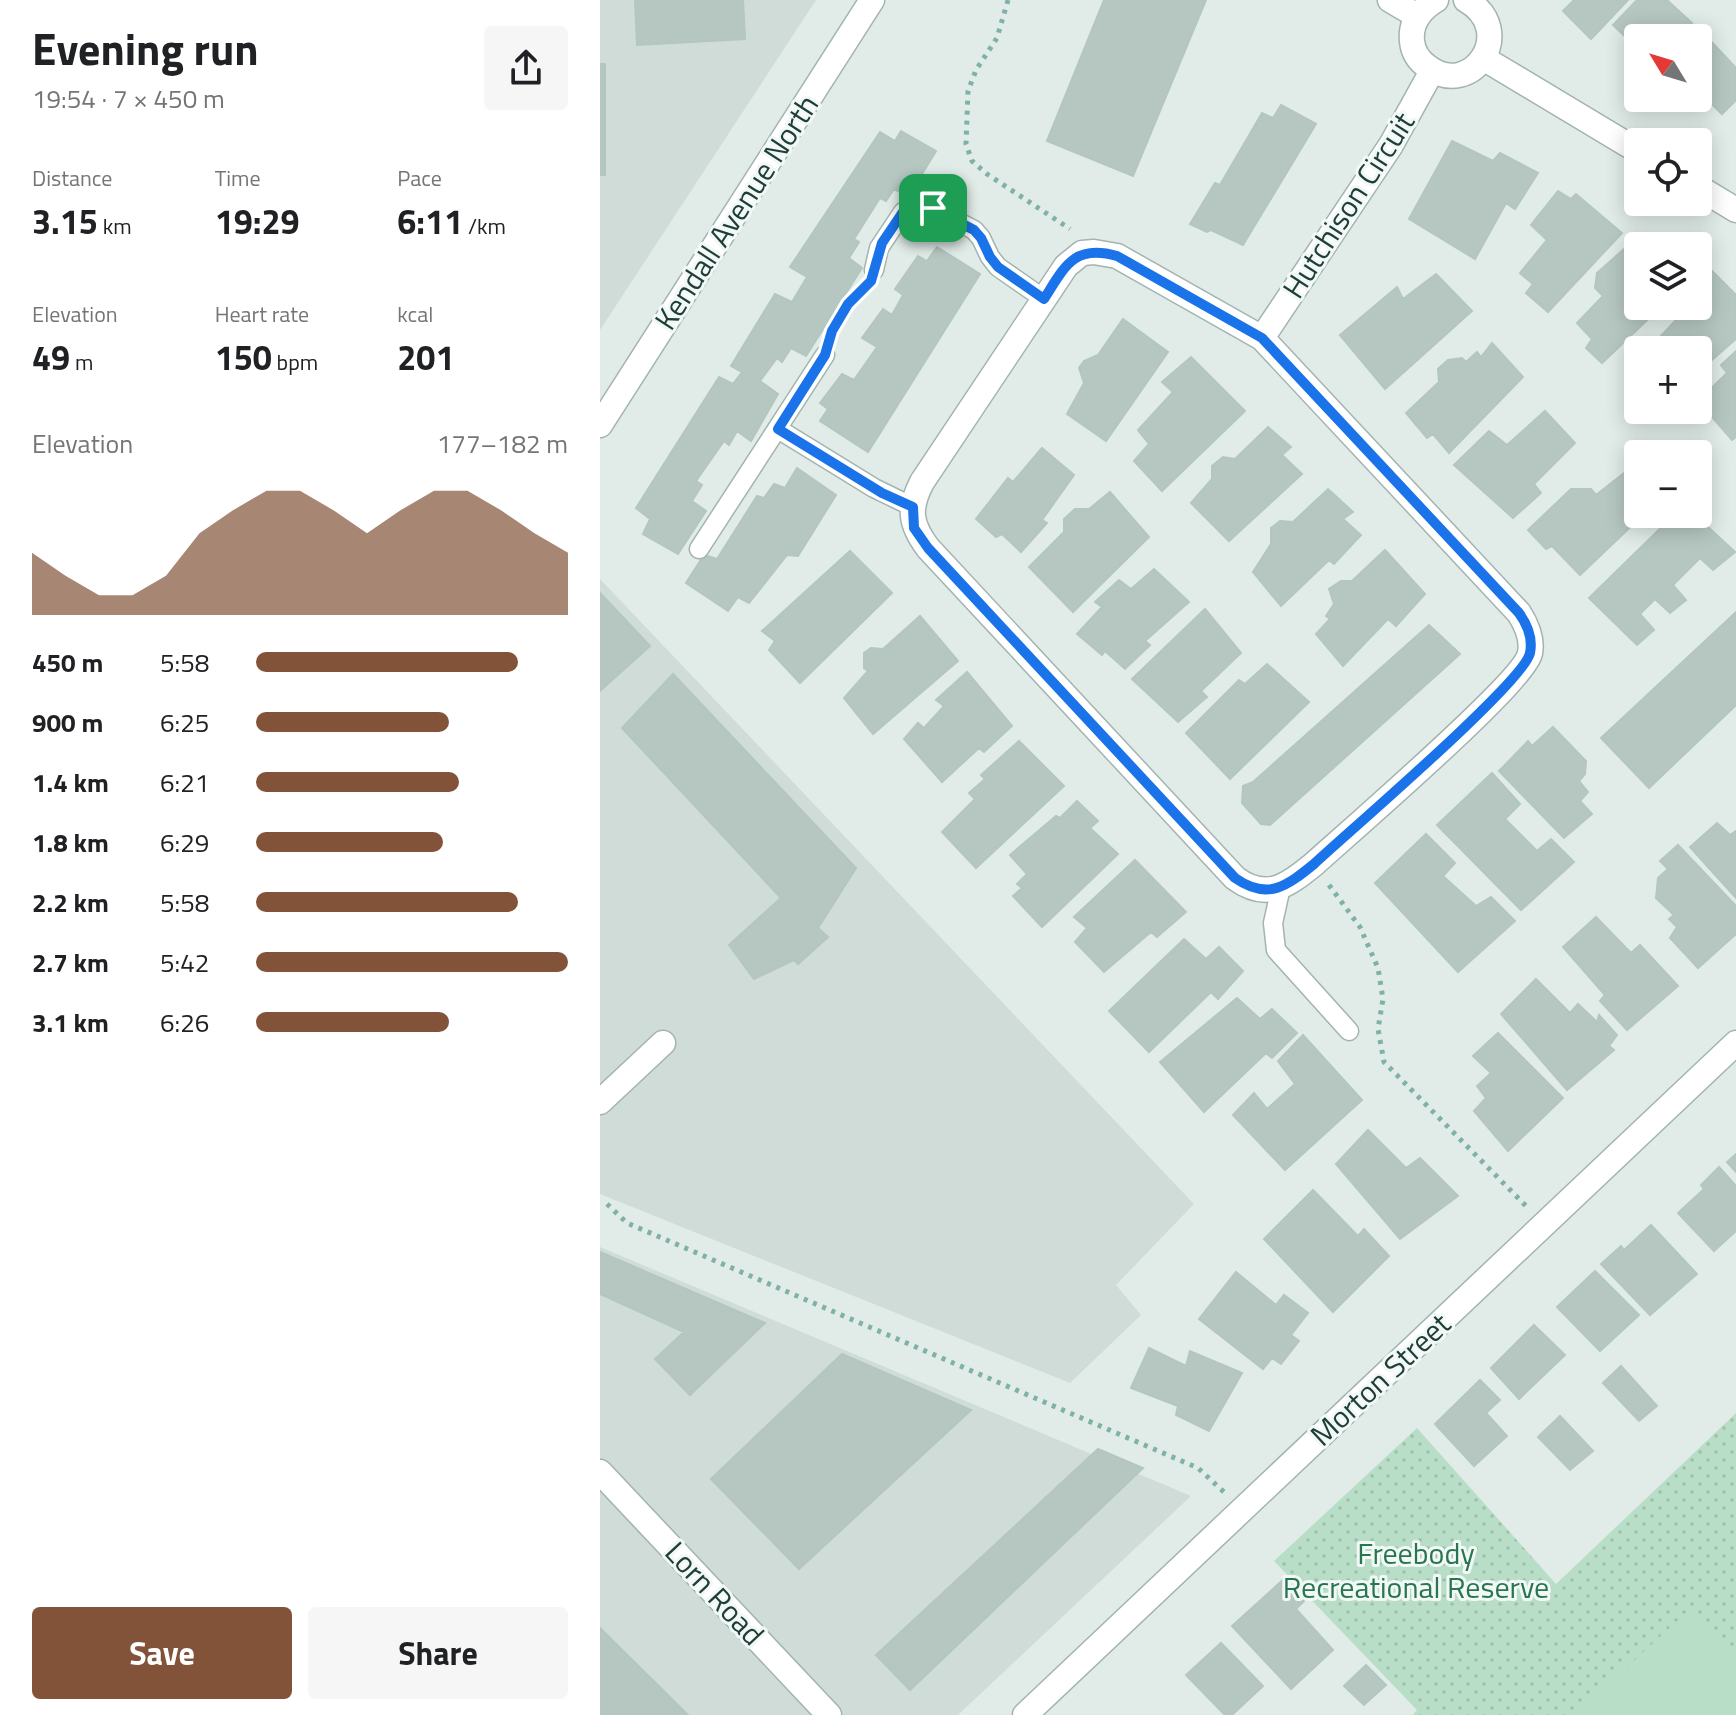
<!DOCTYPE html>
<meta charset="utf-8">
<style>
:root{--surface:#fff;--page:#f6f6f6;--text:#202124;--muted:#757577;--accent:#825339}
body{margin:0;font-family:"Titillium Web",sans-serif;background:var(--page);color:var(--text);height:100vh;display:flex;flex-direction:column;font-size:30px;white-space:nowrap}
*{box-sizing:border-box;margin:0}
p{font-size:26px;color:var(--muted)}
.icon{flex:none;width:44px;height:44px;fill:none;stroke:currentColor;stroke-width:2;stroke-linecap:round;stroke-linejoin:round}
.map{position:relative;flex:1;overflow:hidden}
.details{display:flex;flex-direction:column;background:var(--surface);width:600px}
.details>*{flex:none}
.needle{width:52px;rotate:308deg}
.tools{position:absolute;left:1024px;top:24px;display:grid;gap:16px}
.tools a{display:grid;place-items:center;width:88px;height:88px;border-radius:8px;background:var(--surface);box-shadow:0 4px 20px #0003;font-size:40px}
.pin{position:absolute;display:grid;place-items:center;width:68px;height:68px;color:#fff;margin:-34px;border-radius:16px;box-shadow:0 4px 12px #0006}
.round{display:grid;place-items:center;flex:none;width:84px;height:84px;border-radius:8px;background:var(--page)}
.headline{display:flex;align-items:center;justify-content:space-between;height:136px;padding:0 32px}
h1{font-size:44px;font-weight:700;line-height:60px}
.figures{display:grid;grid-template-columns:repeat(3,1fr);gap:12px;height:136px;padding:8px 32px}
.figures div{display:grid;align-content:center}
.figures b{font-size:34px;font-weight:700}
.figures small{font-size:22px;font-weight:400}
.figures p{font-size:22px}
.chart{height:224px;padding:16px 32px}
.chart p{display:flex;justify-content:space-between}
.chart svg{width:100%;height:144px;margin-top:8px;fill:var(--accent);opacity:.7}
.primary-button{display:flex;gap:16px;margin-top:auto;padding:16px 32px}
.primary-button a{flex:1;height:92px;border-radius:8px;background:var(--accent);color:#fff;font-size:32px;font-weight:700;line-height:92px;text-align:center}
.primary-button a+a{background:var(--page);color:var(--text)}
ul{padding:0 32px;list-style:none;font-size:26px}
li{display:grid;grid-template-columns:128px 96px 1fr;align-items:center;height:60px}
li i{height:20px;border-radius:10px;background:var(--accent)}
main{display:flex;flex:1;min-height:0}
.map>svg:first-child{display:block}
.built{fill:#cfdcd8}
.park{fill:url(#park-dots)}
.pitch{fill:#b8dec7}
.building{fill:#b6c7c2;stroke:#b3c6c0;stroke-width:2}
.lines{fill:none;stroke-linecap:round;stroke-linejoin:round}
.service-casing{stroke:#a3b4b0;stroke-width:21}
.minor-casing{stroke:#a3b4b0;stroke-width:27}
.tertiary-casing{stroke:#a3b4b0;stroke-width:27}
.path{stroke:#7fb1a8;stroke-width:5;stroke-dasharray:4 6;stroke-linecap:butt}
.service{stroke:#fff;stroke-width:18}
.minor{stroke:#fff;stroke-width:24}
.tertiary{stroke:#fff;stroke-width:24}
.route-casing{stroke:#fff;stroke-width:16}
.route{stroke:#1a73e8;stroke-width:10}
.labels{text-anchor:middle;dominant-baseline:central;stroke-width:6;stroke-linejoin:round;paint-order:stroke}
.street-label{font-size:30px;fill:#203e39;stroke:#f1f8f6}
.park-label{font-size:30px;fill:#287650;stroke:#f1f8f6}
</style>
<main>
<section class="details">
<div class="headline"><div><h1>Evening run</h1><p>19:54 · 7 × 450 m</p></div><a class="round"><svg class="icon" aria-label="share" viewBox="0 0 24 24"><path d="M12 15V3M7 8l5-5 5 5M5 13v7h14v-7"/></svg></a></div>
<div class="figures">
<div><p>Distance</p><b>3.15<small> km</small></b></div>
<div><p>Time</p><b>19:29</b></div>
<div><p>Pace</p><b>6:11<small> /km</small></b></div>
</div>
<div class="figures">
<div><p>Elevation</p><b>49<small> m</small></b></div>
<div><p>Heart rate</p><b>150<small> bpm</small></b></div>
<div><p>kcal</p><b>201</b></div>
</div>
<div class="chart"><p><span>Elevation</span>177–182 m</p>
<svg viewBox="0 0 160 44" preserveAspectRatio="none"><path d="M0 44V25L10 32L20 38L30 38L40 32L50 19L60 12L70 6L80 6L90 12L100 19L110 12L120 6L130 6L140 12L150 19L160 25V44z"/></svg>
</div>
<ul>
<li><b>450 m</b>5:58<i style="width:84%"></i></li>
<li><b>900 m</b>6:25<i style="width:62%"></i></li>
<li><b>1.4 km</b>6:21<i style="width:65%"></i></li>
<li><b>1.8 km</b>6:29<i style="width:60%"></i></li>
<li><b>2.2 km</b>5:58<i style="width:84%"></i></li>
<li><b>2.7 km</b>5:42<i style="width:100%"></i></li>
<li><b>3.1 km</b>6:26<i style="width:62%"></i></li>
</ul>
<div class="primary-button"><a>Save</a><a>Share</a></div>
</section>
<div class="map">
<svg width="1136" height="1715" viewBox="0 0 1136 1715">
<defs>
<pattern id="park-dots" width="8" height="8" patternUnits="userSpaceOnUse" patternTransform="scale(2)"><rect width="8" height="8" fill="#b8dec7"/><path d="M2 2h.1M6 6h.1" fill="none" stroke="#9ec0ac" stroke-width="1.8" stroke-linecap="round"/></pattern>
</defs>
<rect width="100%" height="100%" fill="#e1ece8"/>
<path class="built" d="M0,0H216L0,330Z
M0,579L594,1204L516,1285L541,1315L470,1383L0,1194Z
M0,1247L591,1496L358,1715H0Z"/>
<path class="park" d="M1136,1413V1715H813L817,1710L674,1561L817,1428L956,1584Z"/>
<path class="pitch" d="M1092,1607L1136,1655V1715H975Z"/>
<path class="building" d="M35,0H143L145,39L37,45Z
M504,0H606L533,176L447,141Z
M974,0H1028L991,39L963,11Z
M1037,0H1067L1092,23L1078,38H1038V58L1032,53L1036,47L1013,25Z
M1105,35L1136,68V100L1122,114L1098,91V42Z
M0,64H5V175H0Z
M681,105L716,124L643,245L611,230L607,232L590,224L615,183L620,185L662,113L673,118Z
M301,131L336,151L308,197L294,189L286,201L280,198L254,239L259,242L249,258L262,268L206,356L191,348L182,362L177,358L160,381L178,394L151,441L137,431L129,445L124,441L96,481L102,485L92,501L106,511L78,554L43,534L50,519L36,508L119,377L133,384L142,372L131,366L175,294L192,302L207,277L190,267L280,132L295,141Z
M852,141L893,161L900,153L938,173L915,209L906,203L875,259L809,219Z
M958,191L971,199L976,194L1022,233L948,312L926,293L933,284L920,273L947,240L931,225Z
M1041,234L1052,246H1038V306H1062L1002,363L986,348L992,339L977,323L1003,296L995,288L997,273Z
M337,247L380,274L268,452L220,421L228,409L220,403L242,374L254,380L277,347L262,338L283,309L292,315L303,295L295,289L318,256L327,261Z
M1111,270L1136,295V339L1098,372V350H1048L1076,320L1070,310L1074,306H1098V283Z
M836,274L872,311L785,389L740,335L797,287L803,299Z
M523,319L568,352L506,441L467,414L484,383L479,368L484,361L498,355Z
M892,343L923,377L849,453L833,434L827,438L806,413L839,382L838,369L848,360L862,358L866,362L877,352L881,357Z
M1136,351V437L1132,440L1098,401L1127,373L1121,365Z
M591,357L645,411L562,491L534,461L549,444L538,430L573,392L562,382Z
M945,411L975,443L934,484L941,493L913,518L854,465L889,431L907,445Z
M668,427L691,447L682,455L702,474L629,541L591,503L612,479V466L623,457L635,459Z
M442,448L474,475L442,520L447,523L421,552L402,534L396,537L376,519L408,478L413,482Z
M197,468L236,495L198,556L187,555L149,603L138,597L128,611L86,583L104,555L117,559L157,496L164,498L174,484L185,488Z
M1024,473L1038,487V514H1044L980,575L952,546L946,549L928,530L971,489H991L996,495Z
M728,489L753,512L743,519L761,535L734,564L729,560L681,606L653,572L671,544V528L680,521L693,522Z
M510,492L549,537L473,612L429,567L464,532V519L475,509H489Z
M1075,514H1094L1135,552L1113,570L1100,558L1073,585L1086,600L1070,613L1055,599L1040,614L1054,630L1037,645L989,598Z
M785,550L825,594L796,626L788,619L743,666L716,634L730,619L726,616L734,604L729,589L741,581H752Z
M250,551L292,593L200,683L169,650L175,641L162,631Z
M554,569L589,602L545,641L550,645L525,669L505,651L502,655L477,634L502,607L495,602L519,580L531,589Z
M0,593L50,646L0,691Z
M605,609L641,653L601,691L607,697L578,722L532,679Z
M1136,612V705L1049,788L1001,738Z
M320,616L358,661L273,734L244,698L268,671L264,668V653L271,648L283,649Z
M829,625L860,654L670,825L661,824L642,803L643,786L653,782Z
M667,664L709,702L630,779L586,733L639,680L645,684Z
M367,672L412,726L384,752L379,748L342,782L304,739L318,723L324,728L344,706L336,700Z
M73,674L256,868L218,928L228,937L198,964L194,960L154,979L129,945L181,898L22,728Z
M953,727L986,761L985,774L979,781L988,792L980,801L992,814L964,838L899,771L928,741L932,746Z
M419,741L464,786L376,868L342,832L375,799L369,793L385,779L381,775Z
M892,773L920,804L905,819L937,851L951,839L974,862L921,910L837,825Z
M477,801L498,821L490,828L518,854L442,927L413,896L422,888L417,884L427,874L410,855L456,816L460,818Z
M1117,823L1130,835L1136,831V898L1090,847Z
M826,834L855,863L843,876L876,906L891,897L915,921L858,972L775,883Z
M1078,845L1136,906V934L1098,968L1070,938L1077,927L1069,919L1074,915L1056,898L1058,878L1068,869L1060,861Z
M535,860L586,912L557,937L551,932L504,972L475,942L487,928L474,917Z
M996,917L1031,953L1040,945L1078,986L1027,1030L1000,1001L1005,995L963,947Z
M584,939L606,959L619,947L643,971L618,999L611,992L549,1052L509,1011Z
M936,979L970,1013L978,1004L997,1022L999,1015L1017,1035L1009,1046L1014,1050L967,1090L901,1014Z
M637,998L660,1019L672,1009L697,1033L672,1058L666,1053L604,1112L560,1062Z
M898,1033L963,1098L908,1151L874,1111L886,1098L877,1086L891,1073L873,1056Z
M703,1035L762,1100L685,1170L633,1115L654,1093L667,1109L695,1084L678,1061Z
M768,1130L806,1168L820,1158L858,1196L800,1239L736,1164Z
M1136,1154V1172L1127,1162Z
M1119,1167L1136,1186V1231L1114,1251L1078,1213L1104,1189L1101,1185Z
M713,1190L758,1236L764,1229L789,1256L733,1312L664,1239Z
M1051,1225L1097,1274L1050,1315L1001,1264L1021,1246L1024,1250Z
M0,1252L165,1323L90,1395L55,1359L84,1332L0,1294Z
M995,1271L1039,1315L1000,1351L957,1307Z
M636,1272L676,1305L684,1295L708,1313L691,1335L699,1341L681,1364L672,1358L663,1369L599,1319Z
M934,1325L965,1355L919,1399L891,1368Z
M549,1348L586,1366L590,1351L642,1373L609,1431L576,1415L578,1406L531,1388Z
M242,1354L371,1410L199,1569L111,1479Z
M1021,1366L1057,1406L1039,1421L1003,1383Z
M880,1380L900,1400L886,1413L907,1436L874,1466L835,1424Z
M960,1416L993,1451L970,1470L938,1437Z
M498,1449L543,1468L310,1690L276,1655Z
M684,1579L704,1601L696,1609L733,1650L691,1689L632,1626Z
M0,1628L88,1715H0Z
M621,1643L663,1686L632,1715H625L586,1675Z
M766,1665L786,1685L764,1705L744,1686Z"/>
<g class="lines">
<g class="service-casing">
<path id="service" d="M274,270L279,248L303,212L326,205L374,230L381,238L390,257L398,267L444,299
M178,429L274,488L313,507
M99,549L225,355
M681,887L673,923L676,950L749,1031"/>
</g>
<g class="minor-casing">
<path id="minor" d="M494,252L517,256L662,338L919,613C926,624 933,638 930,653C925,681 747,834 714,864C688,885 667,902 635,878L328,548C310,524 308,509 322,482L466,266L482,253Z
M662,338L791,145L832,71
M0,1102L63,1043
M0,1472L229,1715
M425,1715L1136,1043"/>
</g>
<g class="tertiary-casing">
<path id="tertiary" d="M790,0L817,16
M836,0C821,9 810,22 812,41C813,52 819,61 828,67C871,100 919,31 866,0
M883,58L1038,151
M1098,187L1136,210
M0,425L272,0"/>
</g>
<path class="path" d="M408,0L397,38L376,70L368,91L366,144L372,161L387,174L470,229
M232,332L248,304L263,288
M729,885L760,927L778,968L783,999L778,1029L784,1062L926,1206
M7,1204L27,1223L598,1468L624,1492"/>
<use href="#service" class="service"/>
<use href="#minor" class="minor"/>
<use href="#tertiary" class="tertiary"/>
</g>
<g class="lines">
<g class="route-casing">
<path id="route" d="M326,205L374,230L381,238L390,257L398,267L444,299C465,266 474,244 517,256L662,338L919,613C927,624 933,638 930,653C924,682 747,833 714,864C687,886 668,901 635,878L328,548L314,528L313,507L282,493L178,429L225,355L232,331L248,304L271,281L282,243L303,212Z"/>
</g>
<use href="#route" class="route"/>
</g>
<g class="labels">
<g class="street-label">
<text transform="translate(748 205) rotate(-57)">Hutchison Circuit</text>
<text transform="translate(136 212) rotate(-57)">Kendall Avenue North</text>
<text transform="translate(780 1379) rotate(-43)">Morton Street</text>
<text transform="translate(115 1593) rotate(47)">Lorn Road</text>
</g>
<g class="park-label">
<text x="816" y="1553">Freebody<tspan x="816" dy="34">Recreational Reserve</tspan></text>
</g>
</g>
</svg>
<div class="tools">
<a><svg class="needle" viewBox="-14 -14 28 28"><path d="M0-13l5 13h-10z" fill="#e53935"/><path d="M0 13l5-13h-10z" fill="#757577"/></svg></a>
<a><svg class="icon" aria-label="locate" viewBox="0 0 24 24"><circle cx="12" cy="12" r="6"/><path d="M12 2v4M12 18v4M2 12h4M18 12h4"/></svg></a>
<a><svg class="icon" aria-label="layers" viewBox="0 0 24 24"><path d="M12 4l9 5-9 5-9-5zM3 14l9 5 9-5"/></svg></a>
<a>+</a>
<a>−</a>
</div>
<div class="pin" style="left:333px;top:208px;background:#1e9e55"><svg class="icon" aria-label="arrive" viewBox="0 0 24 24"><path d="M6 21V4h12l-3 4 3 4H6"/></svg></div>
</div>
</main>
